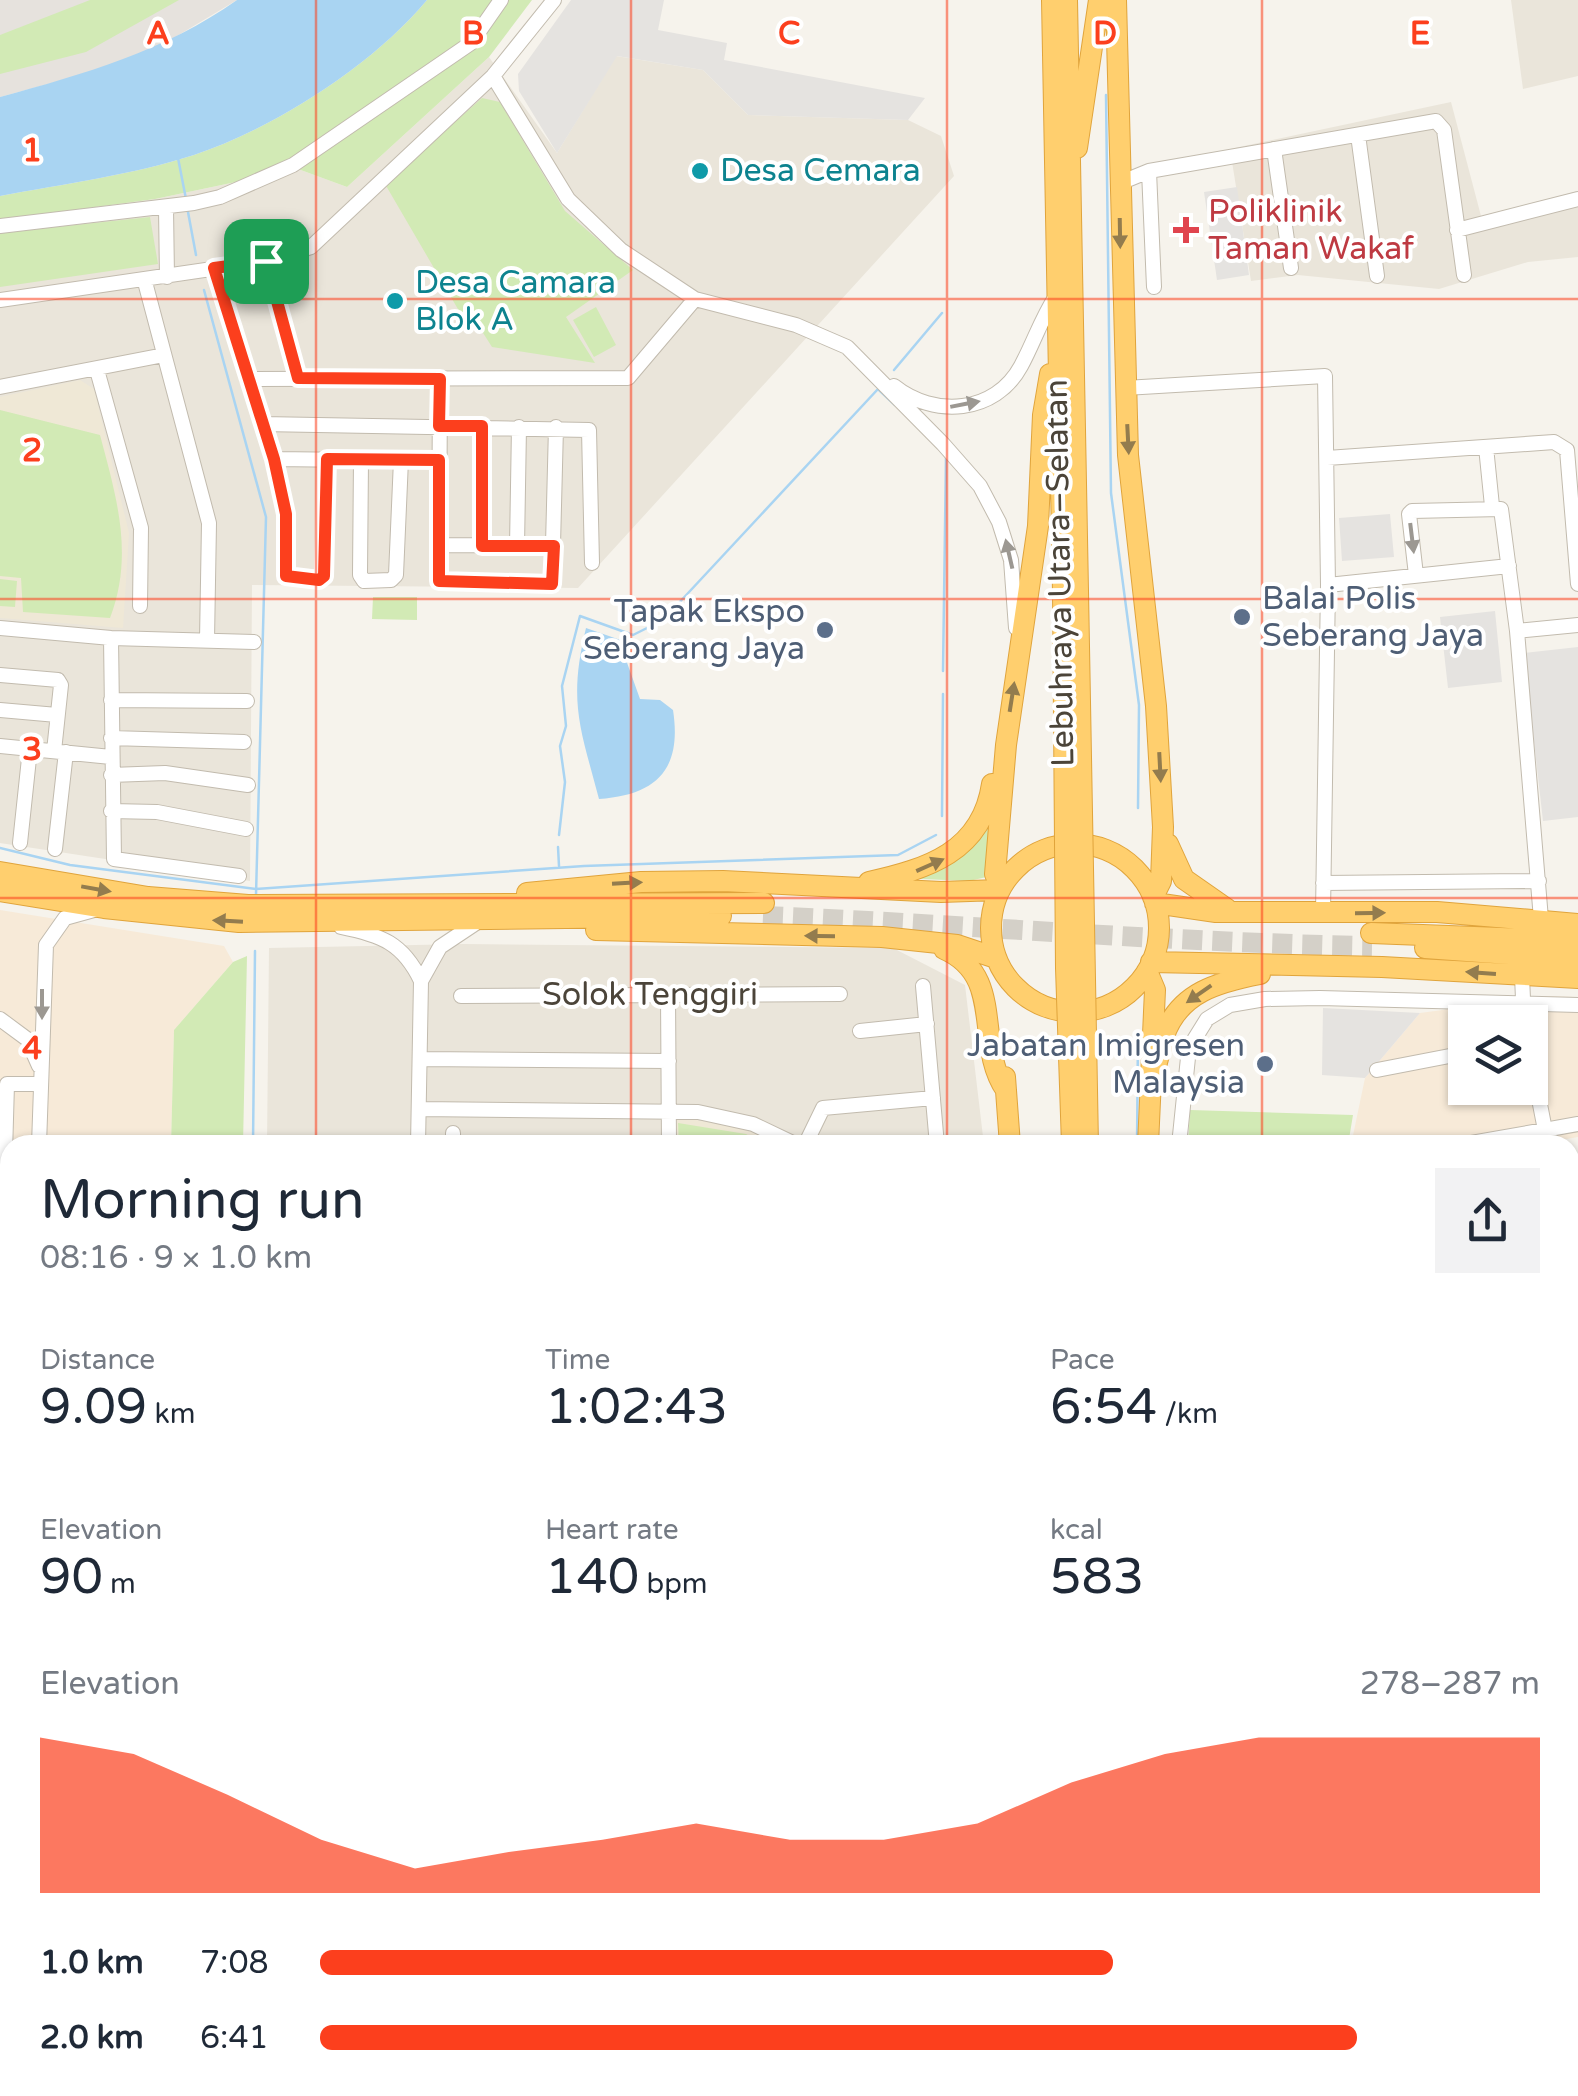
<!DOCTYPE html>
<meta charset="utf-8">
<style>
:root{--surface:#fff;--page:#f2f2f3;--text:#1f2937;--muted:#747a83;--accent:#fc3f1d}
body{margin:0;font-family:"Varela Round",sans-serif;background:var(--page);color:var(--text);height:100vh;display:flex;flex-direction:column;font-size:38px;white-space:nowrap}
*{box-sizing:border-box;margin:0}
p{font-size:32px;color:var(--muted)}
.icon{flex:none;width:55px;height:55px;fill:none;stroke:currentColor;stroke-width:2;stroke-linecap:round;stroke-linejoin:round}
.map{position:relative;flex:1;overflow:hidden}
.panel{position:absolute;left:0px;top:1135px;width:1580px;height:962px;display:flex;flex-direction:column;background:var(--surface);border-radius:30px 30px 0 0;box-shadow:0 2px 8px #0004}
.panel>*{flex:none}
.buttons{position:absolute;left:1448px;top:1005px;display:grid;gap:20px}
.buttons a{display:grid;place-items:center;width:100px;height:100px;border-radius:0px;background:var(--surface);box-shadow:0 2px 8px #0004;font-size:50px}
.pin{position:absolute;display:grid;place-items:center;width:85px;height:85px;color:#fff;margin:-42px;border-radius:20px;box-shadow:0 5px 15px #0006}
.round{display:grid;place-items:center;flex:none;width:105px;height:105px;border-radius:0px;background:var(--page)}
.summary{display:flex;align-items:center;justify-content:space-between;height:170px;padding:0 40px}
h1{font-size:55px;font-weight:600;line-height:75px}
.metrics{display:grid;grid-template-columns:repeat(3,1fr);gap:15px;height:170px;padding:10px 40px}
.metrics div{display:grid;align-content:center}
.metrics b{font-size:50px;font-weight:600}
.metrics small{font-size:28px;font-weight:400}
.metrics p{font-size:28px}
.chart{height:280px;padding:20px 40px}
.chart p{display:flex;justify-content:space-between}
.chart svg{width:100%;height:180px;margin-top:10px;fill:var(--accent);opacity:.7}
ul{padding:0 40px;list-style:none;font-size:32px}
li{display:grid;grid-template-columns:160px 120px 1fr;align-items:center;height:75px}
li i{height:25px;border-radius:12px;background:var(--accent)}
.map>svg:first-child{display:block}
.residential{fill:#eae5da}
.commercial{fill:#f7ead8;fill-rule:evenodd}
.industrial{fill:#e6e2dd}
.education{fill:#efe8d6}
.medical{fill:#f6e3e0}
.green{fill:#d2eab5}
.parking{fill:#e5e3e0}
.water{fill:#a9d4f2}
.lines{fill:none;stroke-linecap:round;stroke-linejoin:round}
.stream{stroke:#a9d4f2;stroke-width:2.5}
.highway-tunnel{stroke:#d4d0c8;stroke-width:20;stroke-dasharray:20 10;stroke-linecap:butt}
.minor-casing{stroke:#c2bbae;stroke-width:16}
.major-casing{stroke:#e6c16a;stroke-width:20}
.highway-casing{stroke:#e0a43c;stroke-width:22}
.minor{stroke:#fff;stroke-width:14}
.major{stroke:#ffe39c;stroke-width:18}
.highway{stroke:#ffcf6e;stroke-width:20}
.highway-bridge-casing{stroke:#e0a43c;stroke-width:22;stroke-linecap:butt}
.highway-bridge{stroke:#ffcf6e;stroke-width:20}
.oneway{fill:#937c4e}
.oneway2{fill:#9c9892}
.route-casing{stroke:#fff;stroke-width:20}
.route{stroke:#fc3f1d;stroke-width:12}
.grid{fill:none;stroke:#fc3f1d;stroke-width:2.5;stroke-opacity:0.55}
.culture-dot{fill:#0f9aa8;stroke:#fff;stroke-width:4}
.health-dot{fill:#e0444e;stroke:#fff;stroke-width:4}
.service-dot{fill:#5c6f8a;stroke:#fff;stroke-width:4}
.labels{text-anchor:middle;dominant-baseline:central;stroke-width:8;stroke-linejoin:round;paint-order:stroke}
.culture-label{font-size:32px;fill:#0d838f;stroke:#fff;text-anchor:start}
.health-label{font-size:32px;fill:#be3a42;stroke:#fff;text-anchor:start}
.street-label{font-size:32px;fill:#4b4439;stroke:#fff}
.service-label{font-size:32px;fill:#4e5e75;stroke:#fff;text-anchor:end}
.grid-label{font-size:32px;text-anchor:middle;font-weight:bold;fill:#fc3f1d;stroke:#fff;stroke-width:8;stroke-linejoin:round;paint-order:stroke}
</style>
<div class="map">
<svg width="1578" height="2096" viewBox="0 0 1578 2096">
<rect width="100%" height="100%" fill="#f6f3ec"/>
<path class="residential" d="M1511,0H1578V76L1523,89Z
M616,56L703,70L748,115L908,120L941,136L954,176L578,588L252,585L250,881L0,843V220L155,199L298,169L347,187L489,57L557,153Z
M1451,102L1481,216L1578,191V257L1528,262L1439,289L1298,275L1251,281L1230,149Z
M464,944L893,948L965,985L984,1145H267L269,948Z
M1578,1196V1440H1570V1198Z
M1570,1908H1578V2096H1160V2088H1570Z
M248,2088H1030V2096H248Z"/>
<path class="commercial" d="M0,910L224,946L233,962L174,1030L171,1145H10V1745L0,1747Z
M1546,996L1578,997V1137L1532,1145H1351L1365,1078L1420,1013ZM1465,1022H1530V1088H1465Z"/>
<path class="industrial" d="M0,0H237L162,45L96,71L0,97Z
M1570,1957H1578V2096H1438V2088H1570Z"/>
<path class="education" d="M80,380L94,389L129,533L123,628L0,618V397Z
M676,1117L749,1128L775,1145H676Z"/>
<path class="medical" d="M1578,1444V1908H1570V1445Z"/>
<path class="green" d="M90,0H179L86,52L0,74V35Z
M427,0H532L489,57L347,187L298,169L155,199L0,220V196C64,184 132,175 194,155C275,128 373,65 427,0Z
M482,98L500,102L565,211L633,270L566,317L595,363L492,347L471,314L462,316L385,184Z
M150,217L158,264L0,287V233Z
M596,307L616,345L594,357L573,320Z
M0,410L100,435C117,499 134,555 110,618L23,612L21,578L0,576Z
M0,579L17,581L15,607L0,606Z
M373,597H417V620L372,619Z
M999,790L991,876L969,881L899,878L930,872Z
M247,956L243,1145H171L174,1030L233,962Z
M1190,1110L1353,1115L1348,1145H1188Z
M678,1123L746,1134L765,1145H679Z
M0,2018H10V2088H150L149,2096H0Z"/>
<path class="parking" d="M571,0H664L658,30L727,43L724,60L925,98L908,120L748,115L703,70L617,56L557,153L519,91L518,74Z
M1237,187L1249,275L1217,280L1204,192Z
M1390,514L1394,557L1342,561L1339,518Z
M1495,611L1502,682L1448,688L1440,617Z
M1578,647V817L1543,821L1524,653Z
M1323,1008L1420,1013L1365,1078L1322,1075Z
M8,1811L10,1812V2012H0V1848L1,1822Z
M150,2088H224V2096H149Z"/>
<path class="water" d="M237,0H427C373,65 275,128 194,155C132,175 64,184 0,196V97C84,74 165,51 237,0Z
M586,628L629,643L625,657L640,699L660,700L673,710C682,768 658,795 599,799C580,727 568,702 586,628Z"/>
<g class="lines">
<path class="stream" d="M1106,95L1111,493L1139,705L1138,808
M178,158L186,199
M188,212L196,255
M204,290L266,517L256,895
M894,370L942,313
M879,390L895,405
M943,671L946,457
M942,816L943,694
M559,835L565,782L560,746L566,726L562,686L580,616L633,635L663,620L878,389
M558,847L559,866
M0,848L70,865L256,889L584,866L898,855L936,835
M253,1145L255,951
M1137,1145L1138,1034
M1570,1326L1578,1327
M240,2096V2088
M1154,2096V2088"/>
<path class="highway-tunnel" d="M763,916C966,924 1169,943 1372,946"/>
<g class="minor-casing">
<path id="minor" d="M493,76L568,199L621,250L695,299L796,325L847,347L943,444L980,486L999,522L1011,560L1016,628
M1358,135L1377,276
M1274,149L1291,268
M1149,171L1154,287
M1119,192L1127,180L1149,171L1436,121L1444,130L1464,275
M166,208L167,277
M0,226L194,203L220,197L293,165L471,43L501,0
M1457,230L1578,199
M266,261L298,378
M214,268L274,459L286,514V576L319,580L323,575L327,459
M145,282L209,523L207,640
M0,300L266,261L311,247L493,76L554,0
M97,370L141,528L140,606
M247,379L628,378L695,299
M440,379L439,581L552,584L556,427
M894,386C934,418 995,414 1021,366C1034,342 1041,319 1056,296
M0,387L164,355
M1125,388L1325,376L1328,585L1323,913
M262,424L589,430L592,563
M1486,447L1492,506
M1327,458L1554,442L1567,450L1578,584
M274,459L439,461
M361,460L360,575L364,581L391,580L396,575L401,460
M438,545L554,546
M481,546L482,426
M517,546L519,427
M1416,575L1409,514L1412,511L1501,509L1517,631L1541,919
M1328,585L1509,566
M0,628L111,638L254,642
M1517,631L1578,625
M111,638L114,859L239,876
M0,675L58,680L61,685L54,751
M111,700L247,701
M0,710L57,715
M111,738L244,742
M0,746L111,757
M111,775L165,773L248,785
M111,811L157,812L246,829
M20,843L30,749
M55,849L66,752
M1323,883L1539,881
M341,927C381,935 403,943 421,981
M1522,976L1524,1022
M923,986L937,1145
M668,995L669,1145
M461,996L840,994
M0,1019L27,1039L39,1066
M860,1031L927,1024
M1530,1053L1545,1130
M420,1059L669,1061
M1377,1070L1465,1053
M419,1109L698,1112L753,1124L797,1145
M39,1145L46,945L65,918L94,910
M418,1145L421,981L440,947L479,921
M453,1145V1133
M805,1145L823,1108L933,1098
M1179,1145L1189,1048L1207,1019L1230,1005L1265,999L1320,998L1578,1005
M1460,1145L1578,1124
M1570,1218L1572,1204
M0,1326L7,1084H40
M0,1355H10
M1570,1395H1578
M1570,1453H1578
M0,1480H10
M0,1682L10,1683
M0,1736L5,1743L0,1756
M0,1765H10
M0,1785L10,1786
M1570,1867L1578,1866
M1570,2016H1578
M403,2088V2096
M474,2088L475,2096
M847,2088L862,2096
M1430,2088V2096
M1531,2088L1532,2096
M629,2096L631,2088
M728,2096L730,2088
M874,2096L879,2088"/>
</g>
<g class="major-casing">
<path id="major" d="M1046,2088V2096
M1130,2096V2088"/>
</g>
<g class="highway-casing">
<path id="highway" d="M1052,0L1063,592
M1067,0L1078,591
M1116,0L1128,455L1156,706L1163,827L1161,881L1153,897
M1077,148L1099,0
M1168,844L1184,879L1227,909
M991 928a84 84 0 1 1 168 0a84 84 0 1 1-168 0Z
M0,872L148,897L248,905L764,903
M869,882C927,869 982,852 992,784
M1001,887L995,874L1006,745L1038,526L1043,415L1050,374
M0,891L104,908L239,922L721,916
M527,893L641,882L723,881L941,892L999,890
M1155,903L1216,912H1437L1578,924
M596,930L882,937L957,945L996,958
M1371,933L1578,941
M1425,948L1578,959
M944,949C1006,976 974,1044 1006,1090
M1151,962L1382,967L1578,978
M1147,971L1155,990L1148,1145
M1005,1077L1010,1145
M1150,1083C1157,1068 1159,1052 1164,1036C1179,992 1219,982 1260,974
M1073,2088V2096
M1097,2096V2088"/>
</g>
<use href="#minor" class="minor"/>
<use href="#major" class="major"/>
<use href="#highway" class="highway"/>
<g class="highway-bridge-casing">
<path id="highway-bridge" d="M1078,591L1088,1145
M1063,592L1066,968L1072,1145"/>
</g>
<use href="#highway-bridge" class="highway-bridge"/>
</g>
<defs><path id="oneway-solid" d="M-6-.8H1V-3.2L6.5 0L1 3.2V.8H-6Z" transform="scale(2.5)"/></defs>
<g class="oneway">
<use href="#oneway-solid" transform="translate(1120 233) rotate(89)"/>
<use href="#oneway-solid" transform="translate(1128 439) rotate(87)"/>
<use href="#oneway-solid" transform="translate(1012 697) rotate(-81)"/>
<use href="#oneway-solid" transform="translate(1160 767) rotate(87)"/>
<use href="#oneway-solid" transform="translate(930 865) rotate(-24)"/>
<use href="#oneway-solid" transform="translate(627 883) rotate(-3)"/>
<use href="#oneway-solid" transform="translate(96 889) rotate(10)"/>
<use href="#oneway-solid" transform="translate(1370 913) rotate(-1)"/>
<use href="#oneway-solid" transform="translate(228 921) rotate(-177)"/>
<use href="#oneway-solid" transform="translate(820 936) rotate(-179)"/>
<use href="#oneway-solid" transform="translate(1481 973) rotate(-176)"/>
<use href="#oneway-solid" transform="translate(1199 994) rotate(145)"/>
</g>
<g class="oneway2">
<use href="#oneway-solid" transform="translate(965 404) rotate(-11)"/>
<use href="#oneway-solid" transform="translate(1412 538) rotate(83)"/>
<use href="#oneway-solid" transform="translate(1009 554) rotate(-103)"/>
<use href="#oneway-solid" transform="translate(42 1004) rotate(90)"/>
</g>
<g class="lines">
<g class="route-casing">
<path id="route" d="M266,261L298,378L440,379L439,426H482V546H554L552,584L439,581V460L327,459L324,576L319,580L286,576V514L274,459L214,268Z"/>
</g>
<use href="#route" class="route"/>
</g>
<path class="grid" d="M316,0V1145M631,0V1145M947,0V1145M1262,0V1145M0,299H1578M0,599H1578M0,898H1578M0,1198H10M1570,1198H1578M0,1497H10M1570,1497H1578M0,1797H10M1570,1797H1578M316,2088V2096M631,2088V2096M947,2088V2096M1262,2088V2096"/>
<g class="culture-dot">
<circle cx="700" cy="171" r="10"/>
<circle cx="395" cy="301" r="10"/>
</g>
<path class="health-dot" d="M1181 215h10v10h10v10h-10v10h-10v-10h-10v-10h10z"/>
<g class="service-dot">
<circle cx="1242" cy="617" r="10"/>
<circle cx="825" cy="630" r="10"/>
<circle cx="1265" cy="1064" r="10"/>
</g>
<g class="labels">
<g class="culture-label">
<text x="720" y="171">Desa Cemara</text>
<text x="415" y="283">Desa Camara<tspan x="415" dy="37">Blok A</tspan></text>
</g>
<g class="health-label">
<text x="1208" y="212">Poliklinik<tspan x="1208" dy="37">Taman Wakaf</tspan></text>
</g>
<g class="street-label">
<text transform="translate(1060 573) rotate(-91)">Lebuhraya Utara–Selatan</text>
<text x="650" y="995">Solok Tenggiri</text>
</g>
<g class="service-label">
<text x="1262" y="599" text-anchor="start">Balai Polis<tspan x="1262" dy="37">Seberang Jaya</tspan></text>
<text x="805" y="612">Tapak Ekspo<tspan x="805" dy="37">Seberang Jaya</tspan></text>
<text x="1245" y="1046">Jabatan Imigresen<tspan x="1245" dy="37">Malaysia</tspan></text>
</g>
</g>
<g class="grid-label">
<text x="158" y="44">A</text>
<text x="473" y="44">B</text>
<text x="789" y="44">C</text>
<text x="1105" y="44">D</text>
<text x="1420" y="44">E</text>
<text x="32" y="161">1</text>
<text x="32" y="461">2</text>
<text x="32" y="760">3</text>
<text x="32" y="1059">4</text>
</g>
</svg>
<div class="buttons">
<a><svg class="icon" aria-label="layers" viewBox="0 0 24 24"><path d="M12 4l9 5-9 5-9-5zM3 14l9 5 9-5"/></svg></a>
</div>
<div class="pin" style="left:266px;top:261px;background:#1e9e55"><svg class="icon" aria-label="arrive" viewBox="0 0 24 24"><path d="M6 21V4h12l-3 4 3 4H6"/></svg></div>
<section class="panel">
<div class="summary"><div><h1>Morning run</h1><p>08:16 · 9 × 1.0 km</p></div><a class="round"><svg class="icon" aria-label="share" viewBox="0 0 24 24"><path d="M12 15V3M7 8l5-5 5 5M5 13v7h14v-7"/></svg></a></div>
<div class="metrics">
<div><p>Distance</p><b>9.09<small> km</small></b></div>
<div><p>Time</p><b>1:02:43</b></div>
<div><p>Pace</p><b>6:54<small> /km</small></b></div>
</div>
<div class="metrics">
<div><p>Elevation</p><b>90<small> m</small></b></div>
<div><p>Heart rate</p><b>140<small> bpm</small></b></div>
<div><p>kcal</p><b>583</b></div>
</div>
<div class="chart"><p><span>Elevation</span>278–287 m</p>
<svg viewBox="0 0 160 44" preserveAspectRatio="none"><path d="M0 44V6L10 10L20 20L30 31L40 38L50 34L60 31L70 27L80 31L90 31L100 27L110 17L120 10L130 6L140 6L150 6L160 6V44z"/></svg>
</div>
<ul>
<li><b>1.0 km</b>7:08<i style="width:65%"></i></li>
<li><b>2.0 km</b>6:41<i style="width:85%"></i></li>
</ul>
</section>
</div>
